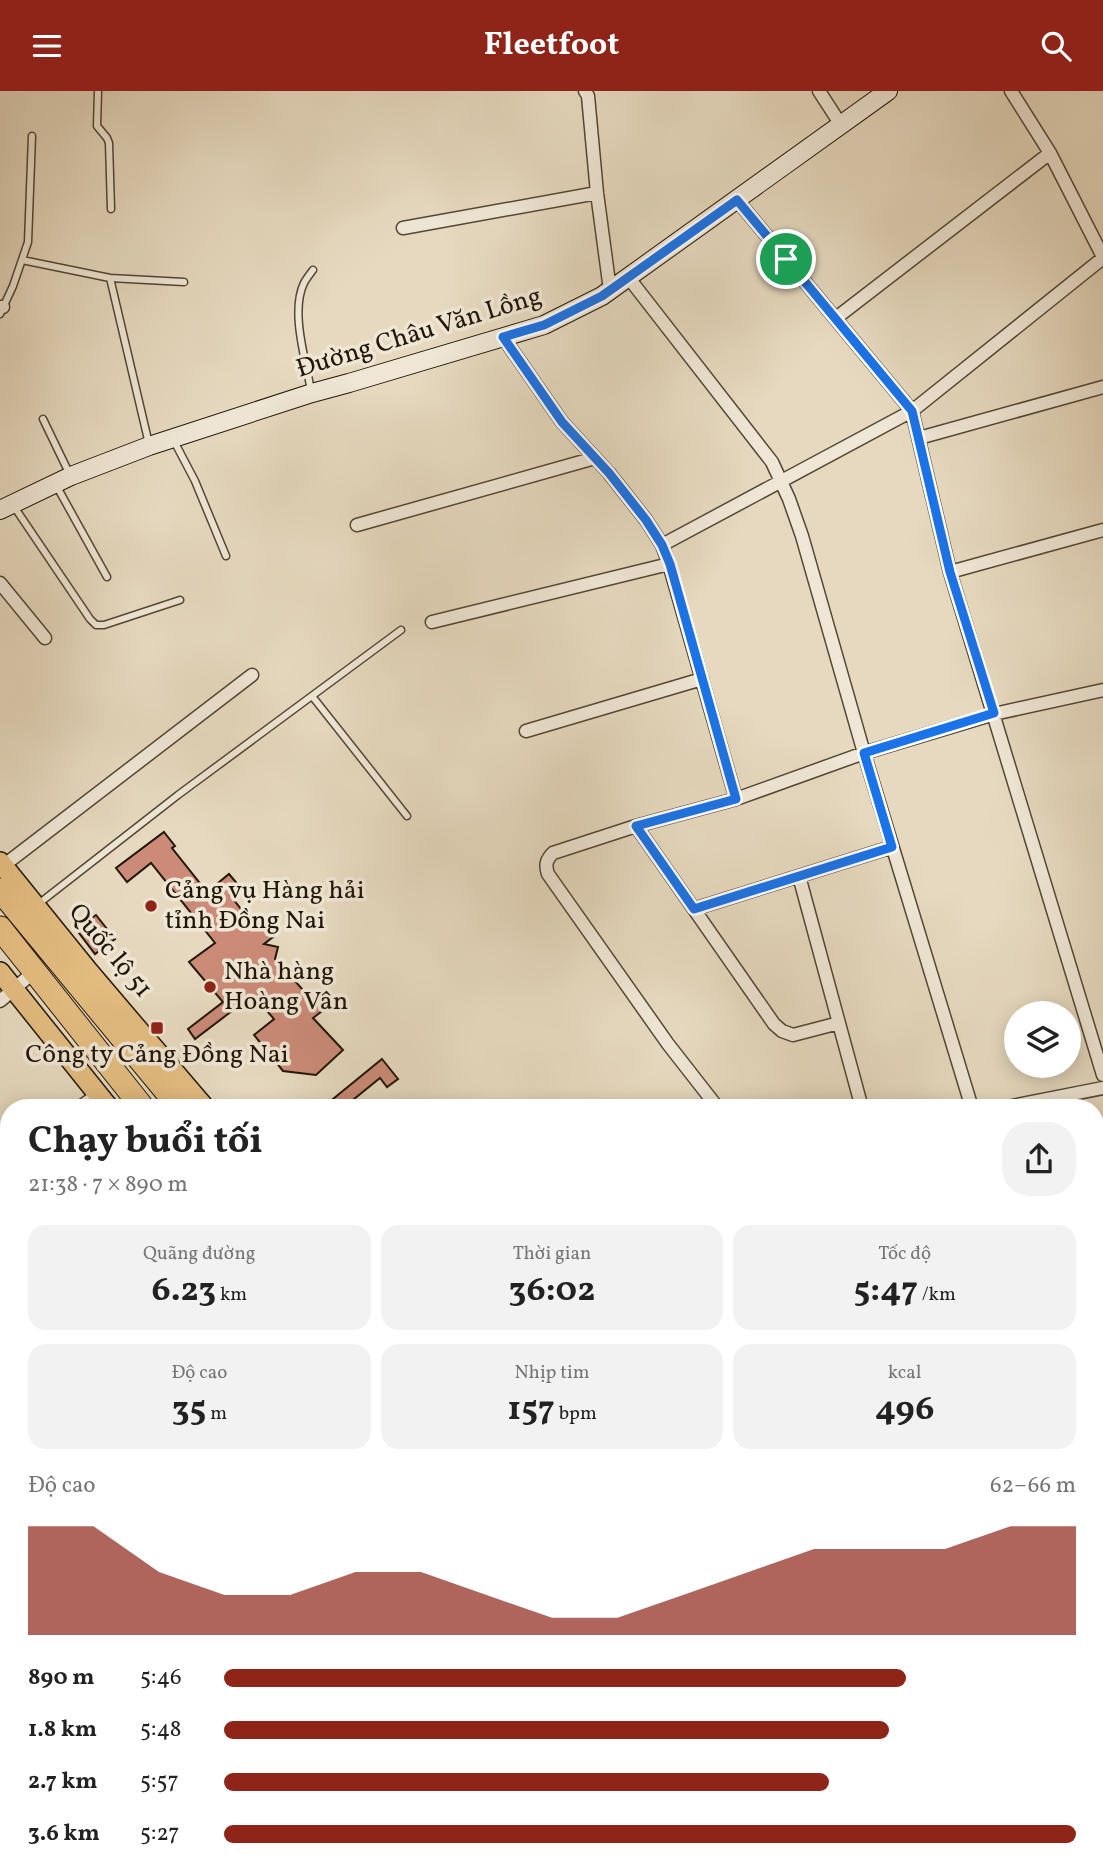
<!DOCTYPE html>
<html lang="vi">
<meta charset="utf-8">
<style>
:root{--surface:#fff;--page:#f2f2f2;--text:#222;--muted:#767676;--accent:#8f2418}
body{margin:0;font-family:Vollkorn,serif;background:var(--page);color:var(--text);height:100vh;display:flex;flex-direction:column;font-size:26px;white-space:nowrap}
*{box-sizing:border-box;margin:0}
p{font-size:23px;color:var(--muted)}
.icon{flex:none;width:38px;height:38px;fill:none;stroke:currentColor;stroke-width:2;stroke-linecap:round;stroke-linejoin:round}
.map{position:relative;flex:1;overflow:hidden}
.details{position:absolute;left:0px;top:1008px;width:1104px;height:777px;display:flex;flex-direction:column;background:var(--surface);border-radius:28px 28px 0 0;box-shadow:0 4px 18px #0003}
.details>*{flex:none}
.buttons{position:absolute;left:1004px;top:910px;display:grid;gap:14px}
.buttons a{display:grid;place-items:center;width:77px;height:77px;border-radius:50%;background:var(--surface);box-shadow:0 4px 18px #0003;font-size:35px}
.pin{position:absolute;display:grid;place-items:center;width:60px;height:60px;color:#fff;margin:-30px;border:4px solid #fff;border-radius:50%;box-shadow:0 2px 7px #0007}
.round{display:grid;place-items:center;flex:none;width:74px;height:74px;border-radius:28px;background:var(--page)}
.head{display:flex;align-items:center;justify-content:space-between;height:119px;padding:0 28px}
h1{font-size:38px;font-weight:700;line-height:52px}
.metrics{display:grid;grid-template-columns:repeat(3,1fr);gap:10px;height:119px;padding:7px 28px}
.metrics div{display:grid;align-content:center;border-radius:18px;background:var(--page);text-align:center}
.metrics b{font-size:35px;font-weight:700}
.metrics small{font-size:19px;font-weight:400}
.metrics p{font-size:19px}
.chart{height:196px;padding:14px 28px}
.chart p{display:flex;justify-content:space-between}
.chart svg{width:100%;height:126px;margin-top:7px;fill:var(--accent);opacity:.7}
ul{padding:0 28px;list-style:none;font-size:23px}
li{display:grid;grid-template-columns:112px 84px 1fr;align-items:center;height:52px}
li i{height:18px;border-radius:9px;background:var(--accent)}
header{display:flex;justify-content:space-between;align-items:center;height:91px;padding:0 28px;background:var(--accent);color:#fff;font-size:32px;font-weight:700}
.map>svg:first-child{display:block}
.building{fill:#cb8b78;stroke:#211607;stroke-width:2}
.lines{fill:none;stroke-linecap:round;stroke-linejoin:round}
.lane-casing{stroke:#524735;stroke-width:9}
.street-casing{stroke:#524735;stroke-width:15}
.secondary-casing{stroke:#211607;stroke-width:20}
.primary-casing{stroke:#211607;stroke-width:22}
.highway-casing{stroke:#211607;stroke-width:25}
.lane{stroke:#efe6d5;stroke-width:6}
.street{stroke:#efe6d5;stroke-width:12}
.secondary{stroke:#efe6d5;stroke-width:18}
.primary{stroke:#e3bc80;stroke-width:19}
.highway{stroke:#e3bc80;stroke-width:23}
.route-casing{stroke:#fff;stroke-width:14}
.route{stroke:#1a73e8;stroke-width:9}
.poi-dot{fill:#8f2418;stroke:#efe6d5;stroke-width:2.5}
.labels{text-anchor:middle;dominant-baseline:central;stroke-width:7;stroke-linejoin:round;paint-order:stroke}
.street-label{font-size:26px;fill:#211607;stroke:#efe6d5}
.poi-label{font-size:26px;fill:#211607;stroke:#efe6d5;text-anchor:start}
</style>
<header><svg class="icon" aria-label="menu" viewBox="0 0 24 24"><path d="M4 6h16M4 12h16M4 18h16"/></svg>Fleetfoot<svg class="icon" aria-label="search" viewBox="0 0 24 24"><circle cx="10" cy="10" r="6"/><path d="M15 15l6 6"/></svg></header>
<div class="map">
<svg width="1103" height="1785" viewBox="0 0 1103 1785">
<rect width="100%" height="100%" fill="#e6d9bf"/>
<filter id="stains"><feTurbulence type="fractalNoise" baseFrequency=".00286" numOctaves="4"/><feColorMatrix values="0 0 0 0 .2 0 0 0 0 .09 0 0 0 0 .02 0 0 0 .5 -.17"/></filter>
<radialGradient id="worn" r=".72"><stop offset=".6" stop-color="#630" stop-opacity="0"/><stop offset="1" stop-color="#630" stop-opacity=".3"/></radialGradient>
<path class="building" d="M164,741L175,755L172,757L207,801L229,783L240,796L230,804L252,832L263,835L273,846L264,853L278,856L275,868L322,920L313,927L343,959L316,984L283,980L254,944L274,928L253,904L195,948L188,938L223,911L189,871L215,852L151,772L127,791L116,777Z
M96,824L115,848L95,863L76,838Z
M382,968L398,988L387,996L380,987L343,1017H322Z"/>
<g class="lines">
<g class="lane-casing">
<path id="lane" d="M98,0L97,35L107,47L109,52L111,118
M22,169L110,187L184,191
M110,187L149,353
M0,223L13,195L28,151L32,45
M311,300C306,269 290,221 304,192C306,188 310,183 313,179
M43,328L70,384
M174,350L195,390L226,465
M56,394L107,486
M13,414L90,528L96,534H104L180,509
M312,605L407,725
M37,814L178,704L401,539
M0,1195L9,1206
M1101,1591L1103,1576
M1040,1776L1041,1785
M722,1782V1785"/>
</g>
<g class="street-casing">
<path id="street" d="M585,0L588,5L597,102L610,199
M819,0L841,34
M1011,0L1050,62L1103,166
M737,109L912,320L950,481L1103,984
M403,137L597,102
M628,186L772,371L789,408L802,445L864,662L972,1017
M0,216H3
M836,227L1050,62
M503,246L562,331L609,382L646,429L662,454L669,473L736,708
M919,347L1103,296
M357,434L595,367
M662,454L912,320L1103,167
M950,481L1103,439
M0,492L45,547
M432,531L669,473
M526,640L702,588
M636,735L774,933L782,940L793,944L839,932
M3,775L252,584
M799,785L862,1017
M694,818L892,756
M0,910L35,880
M79,1017L98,1003
M718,1017L668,953L548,783C545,774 546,769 553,762L636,735L736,708L864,662L994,623L1103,599
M1002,1017L1103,997
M0,1071L9,1082
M1096,1232L1103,1214
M0,1294L9,1287
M0,1392L9,1405
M0,1510L9,1504
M0,1731L9,1742
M37,1776L43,1785
M166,1776L173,1785
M277,1776L284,1785
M385,1776L386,1785"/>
</g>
<g class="secondary-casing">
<path id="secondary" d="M0,419L71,385L149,355L312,302L349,292L544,234L602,205L888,0"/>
</g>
<g class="primary-casing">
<path id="primary" d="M0,771L89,881L205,1017
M0,881L109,1017
M571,1776L572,1785"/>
</g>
<g class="highway-casing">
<path id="highway" d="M0,799L180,1017
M0,837L143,1017
M504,1776L506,1785
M526,1776L527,1785
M551,1776L552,1785"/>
</g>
<use href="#lane" class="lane"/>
<use href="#street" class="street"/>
<use href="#secondary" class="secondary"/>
<use href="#primary" class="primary"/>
<use href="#highway" class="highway"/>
</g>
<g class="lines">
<g class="route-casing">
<path id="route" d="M737,109L912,320L950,481L994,622L864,662L892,756L694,818L636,735L736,708L670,473L662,454L646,429L609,382L562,331L503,246L544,234L602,205Z"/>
</g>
<use href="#route" class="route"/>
</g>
<g class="poi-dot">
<circle cx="151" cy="815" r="7"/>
<circle cx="210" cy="896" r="7"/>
<rect x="150" y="930" width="14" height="14" rx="3.5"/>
</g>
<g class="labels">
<g class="street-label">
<text transform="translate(419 242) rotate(-17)">Đường Châu Văn Lồng</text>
<text transform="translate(110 860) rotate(50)">Quốc lộ 51</text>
</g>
<g class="poi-label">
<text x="165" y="800">Cảng vụ Hàng hải<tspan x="165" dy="30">tỉnh Đồng Nai</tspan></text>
<text x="224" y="881">Nhà hàng<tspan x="224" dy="30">Hoàng Vân</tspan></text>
<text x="157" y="964" text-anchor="middle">Công ty Cảng Đồng Nai</text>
</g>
</g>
<rect width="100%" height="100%" filter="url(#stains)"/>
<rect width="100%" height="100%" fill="url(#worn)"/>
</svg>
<div class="buttons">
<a><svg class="icon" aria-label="layers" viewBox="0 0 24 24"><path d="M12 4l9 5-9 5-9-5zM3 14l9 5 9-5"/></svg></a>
</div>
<div class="pin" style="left:786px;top:168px;background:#1e9e55"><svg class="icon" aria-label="arrive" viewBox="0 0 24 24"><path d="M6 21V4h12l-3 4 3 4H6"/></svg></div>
<section class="details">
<div class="head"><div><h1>Chạy buổi tối</h1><p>21:38 · 7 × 890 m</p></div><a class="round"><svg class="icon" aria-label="share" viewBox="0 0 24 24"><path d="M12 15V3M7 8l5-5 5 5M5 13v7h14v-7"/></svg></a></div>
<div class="metrics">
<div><p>Quãng đường</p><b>6.23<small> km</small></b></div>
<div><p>Thời gian</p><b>36:02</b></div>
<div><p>Tốc độ</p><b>5:47<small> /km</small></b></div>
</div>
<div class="metrics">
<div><p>Độ cao</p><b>35<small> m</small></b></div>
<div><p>Nhịp tim</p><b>157<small> bpm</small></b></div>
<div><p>kcal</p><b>496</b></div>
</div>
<div class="chart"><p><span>Độ cao</span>62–66 m</p>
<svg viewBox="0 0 160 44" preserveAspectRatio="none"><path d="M0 44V6L10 6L20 22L30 30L40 30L50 22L60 22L70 30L80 38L90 38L100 30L110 22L120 14L130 14L140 14L150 6L160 6V44z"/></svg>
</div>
<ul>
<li><b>890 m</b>5:46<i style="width:80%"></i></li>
<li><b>1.8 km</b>5:48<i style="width:78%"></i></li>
<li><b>2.7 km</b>5:57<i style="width:71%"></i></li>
<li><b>3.6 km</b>5:27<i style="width:100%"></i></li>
</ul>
</section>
</div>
